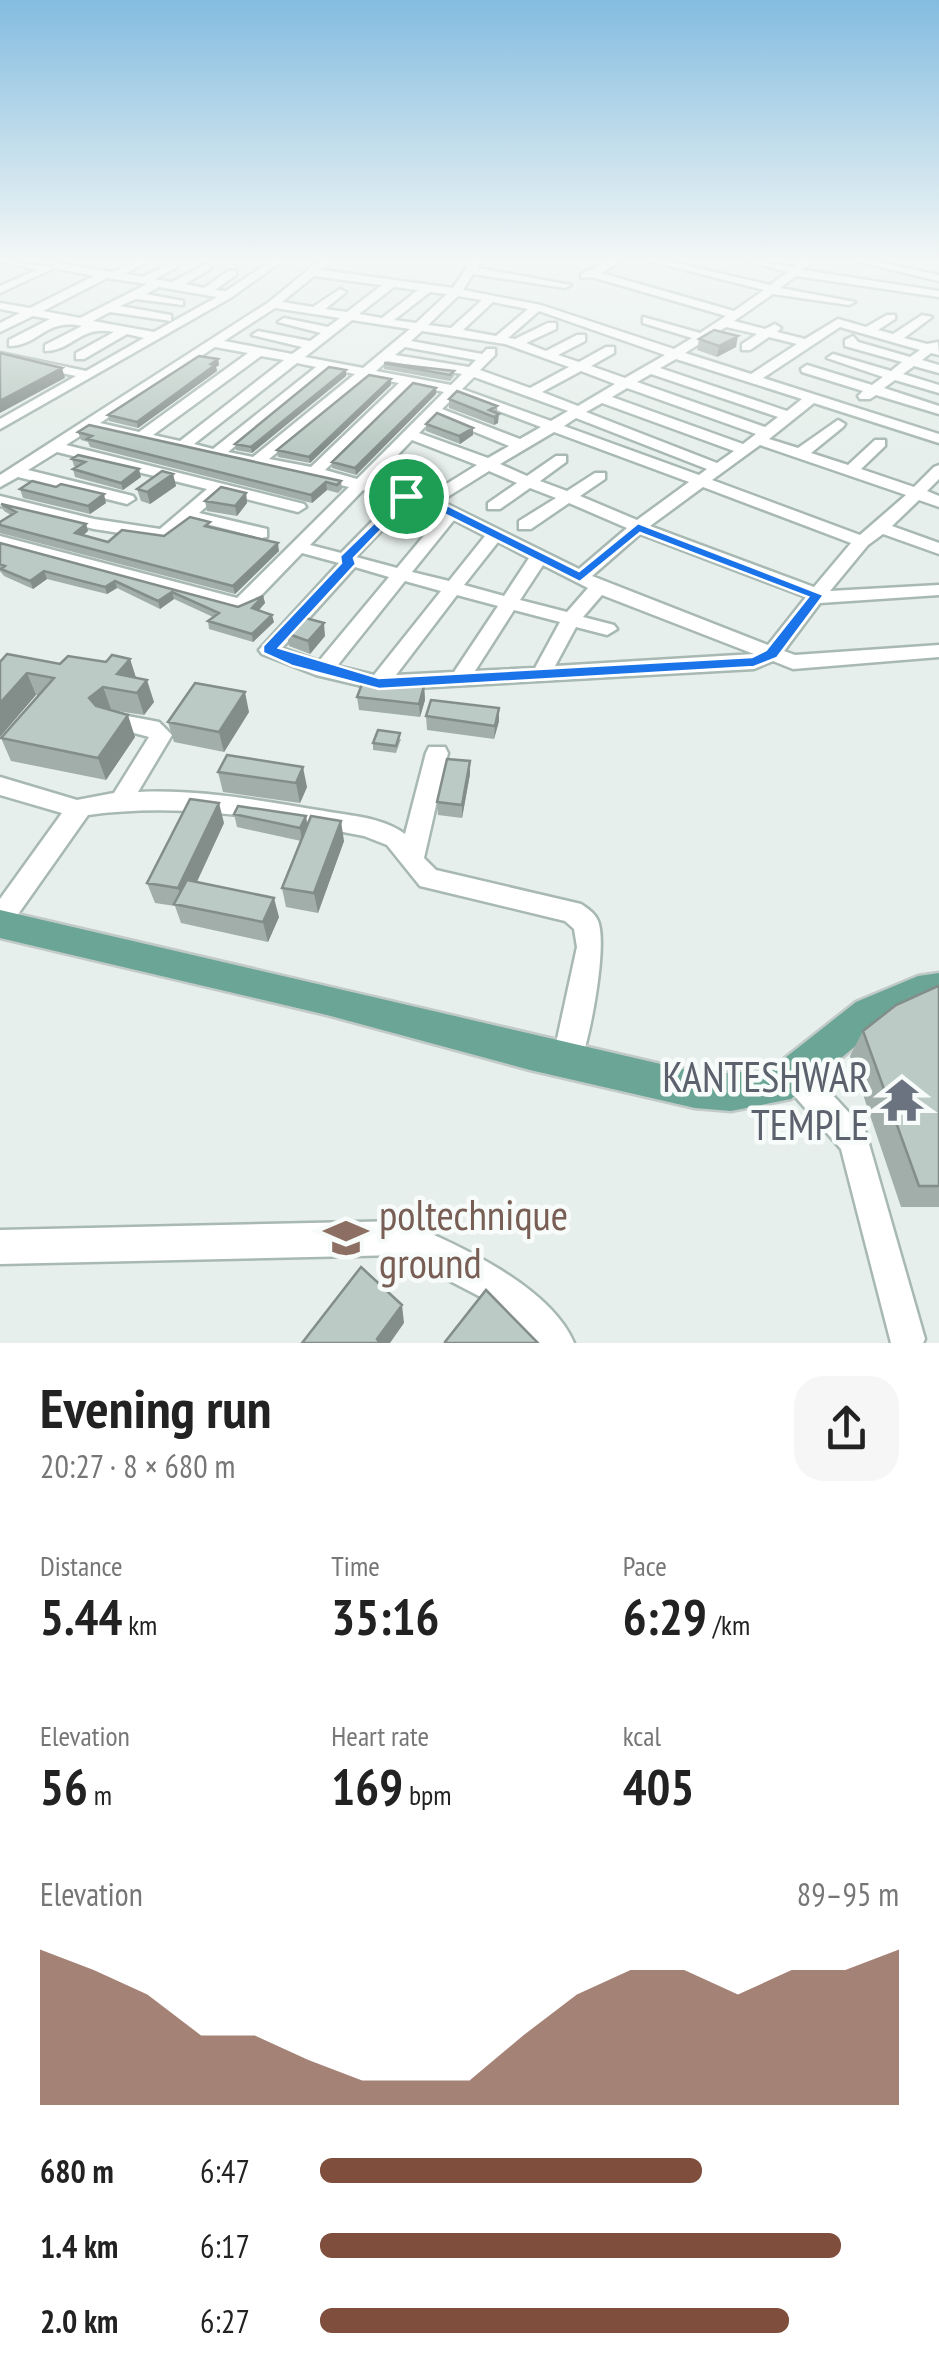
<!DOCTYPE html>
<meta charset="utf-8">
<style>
:root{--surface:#fff;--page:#f6f6f6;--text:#222;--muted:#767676;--accent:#804e3d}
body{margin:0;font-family:"PT Sans Narrow",sans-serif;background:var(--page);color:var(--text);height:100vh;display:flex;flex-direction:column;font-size:38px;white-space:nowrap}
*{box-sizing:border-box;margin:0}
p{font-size:32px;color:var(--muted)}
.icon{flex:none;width:55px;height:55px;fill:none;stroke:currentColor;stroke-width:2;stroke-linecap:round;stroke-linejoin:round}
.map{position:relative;height:1343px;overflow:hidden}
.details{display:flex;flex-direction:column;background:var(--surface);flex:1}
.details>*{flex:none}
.pin{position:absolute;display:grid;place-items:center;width:85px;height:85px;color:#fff;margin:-42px;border:5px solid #fff;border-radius:50%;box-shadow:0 2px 10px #0007}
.round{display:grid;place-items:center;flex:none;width:105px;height:105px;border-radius:30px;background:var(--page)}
.summary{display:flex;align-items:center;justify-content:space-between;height:170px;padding:0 40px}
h1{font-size:55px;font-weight:600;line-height:75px}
.metrics{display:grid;grid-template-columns:repeat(3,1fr);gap:15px;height:170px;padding:10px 40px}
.metrics div{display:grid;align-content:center}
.metrics b{font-size:50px;font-weight:600}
.metrics small{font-size:28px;font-weight:400}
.metrics p{font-size:28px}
.chart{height:280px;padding:20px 40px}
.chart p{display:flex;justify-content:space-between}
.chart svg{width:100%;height:180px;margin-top:10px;fill:var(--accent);opacity:.7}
ul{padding:0 40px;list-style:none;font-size:32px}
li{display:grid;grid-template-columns:160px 120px 1fr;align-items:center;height:75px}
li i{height:25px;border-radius:12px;background:var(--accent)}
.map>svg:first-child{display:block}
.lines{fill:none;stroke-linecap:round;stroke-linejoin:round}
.minor-casing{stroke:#a8b8b2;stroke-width:5}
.major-casing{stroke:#c2cac8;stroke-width:5}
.minor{fill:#fff;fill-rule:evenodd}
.major{fill:#6aa596;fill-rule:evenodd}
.wall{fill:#a1aea9}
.shaded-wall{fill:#838d89}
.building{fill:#bbcac4;stroke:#838d89;stroke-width:2.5}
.route{fill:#1a73e8;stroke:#fff;stroke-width:2.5;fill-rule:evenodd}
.labels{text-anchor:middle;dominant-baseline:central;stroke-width:9;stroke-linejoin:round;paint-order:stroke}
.near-worship-label{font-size:42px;fill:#5b616d;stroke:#f7fbf9;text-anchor:end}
.near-education-label{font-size:42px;fill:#785e54;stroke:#f7fbf9;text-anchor:start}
</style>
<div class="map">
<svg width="939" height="1343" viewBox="0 0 939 1343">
<rect width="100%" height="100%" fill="#e6efeb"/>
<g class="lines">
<g class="minor-casing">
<path id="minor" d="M0,261L52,267L57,263L112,272L136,261H148L125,274L143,277L173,262L177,263V267L155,279L172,282L206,264L211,267L210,269L185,284L204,288L228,271H236V275L215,290L226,291L271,261H282L232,297L0,429V419L76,376L0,361V353L86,371L144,338L127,334L84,359H76V353L114,332C79,325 73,351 45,351V345L82,326C45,318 39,346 9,346V340L50,319L33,316L0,332V323L20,313L0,309V303L30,308L94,276L54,268L0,293V286L37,270ZM107,278L147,284L80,318L43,311ZM159,287L217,297L154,332L93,321L110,312L171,321V315L120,306L136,299L183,305V301L146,294Z
M319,261H330L321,270L453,288L471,261H481L477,268L571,285L565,288L473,274L463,290L541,305L674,349L692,338L643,323V317L700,333L726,316L592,277L581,278V274L609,261H622L601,273L734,311L764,290L650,261H666L770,285L788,272L748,261L794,267L802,261H813L803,270L939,291V297L796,276L780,288L855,302L849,305L773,294L734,321L765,329L775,324L781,328L777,332L805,339L838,319L866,327L887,315H895V319L878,330L893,334L922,315L932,317L904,338L927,344L938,342L939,355L931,353L922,360L939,365V373L914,366L903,374L939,385V393L895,380L884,388L939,406V414L876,395L870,399H860L858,396L863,391L802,372L801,369L807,365L872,385L883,377L827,358L833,354L891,371L902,362L845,346V340L853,336L858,342L910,357L920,350L840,327L763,378L939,434V443L814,403L769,439L798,448L838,420L845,424L843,427L811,453L848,465L875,440H885V446L861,469L914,487L934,467L939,465V479L927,491L939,496V507L919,500L892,526L939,543V554L883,534L868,545L830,591L939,585V595L820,603L784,651L795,655L939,645V657L793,669L773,661L754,669L379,690L316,675L262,654L259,650L339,563L302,553L248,609L241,611L0,546V536L237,598L349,487L91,429L66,445L304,504L306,507L298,512L222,493L199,513L267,529V537L261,538L191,520L164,540L94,529L0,506V496L94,519L160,529L207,489L57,452L28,470L133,496L135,499L127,504L18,477L0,487V475L269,302ZM314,276L382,285L347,312L325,309L344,294L346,292L340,289L313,307L282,302ZM394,287L418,290L382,318L359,314ZM430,292L447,294L416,323L394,320ZM458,296L482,300L451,328L428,325ZM493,302L528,309L496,336L463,330ZM275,308L340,318L328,327L284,318L278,322L321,333L310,341L258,331L252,335L302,347L292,354L224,341ZM539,311L665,355L625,378L591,366L614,353V347H606L579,362L558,355L585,341V335H577L546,351L526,343L556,329V323H548L515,339L508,338ZM352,320L410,329L363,368L305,357ZM726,327L757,334L742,344V350H750L769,337L797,344L751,374L685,353ZM422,331L505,344L569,367L530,388L480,370L495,355V349H487L482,354L411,341ZM215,347L248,353L139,432L100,423ZM405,347L476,360L469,367L395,355ZM261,356L284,360L180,441L153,435ZM676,359L802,399L787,411L660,368ZM387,361L462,374L451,385L376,371ZM297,363L316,367L213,449L194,444ZM329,369L355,374L253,457L228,452ZM581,371L615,384L578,406L542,392ZM651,374L778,417L765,427L637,382ZM368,377L399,383L311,467L269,459ZM474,377L568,411L551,421L462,389ZM412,385L444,392L357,479L325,470ZM627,388L756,434L743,444L612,397ZM456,395L541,427L520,439L442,409ZM602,403L734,451L717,463L586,412ZM436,416L509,446L488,458L419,433ZM576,418L707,469L699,475L564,426ZM554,432L689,482L637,520L580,496L605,479V473H595L567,491L540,481L566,462V456H556L527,476L500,464ZM412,440L477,465L427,496L371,483ZM760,445L906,495L860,535L712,480ZM489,471L517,483L488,503V509H500L530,488L556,498L519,521V529H531L569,503L627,528L579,569L441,501ZM703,487L851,543L814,587L650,526ZM363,490L395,498L341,553L310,545ZM410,501L442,514L397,568L356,557ZM454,520L485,536L449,581L412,572ZM640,534L806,597L768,645L592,576ZM498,542L529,558L504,596L464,585ZM543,565L588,588L567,612L520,600ZM355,567L389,577L319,661L282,648ZM405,581L441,591L374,675L337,666ZM457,595L498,606L454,672L396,675ZM602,595L754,654L555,666L576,627L607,635L617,629L614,625L583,617ZM514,610L560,622L535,668L475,671Z
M855,261H873L939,275V281Z
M112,713L159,722L172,735L138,792C201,789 262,801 324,811C351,816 382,817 405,834L426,753L429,747H445L448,753L424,858L436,870L581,904C588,909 595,913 598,921C608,946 589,1046 577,1072L567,1076L557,1072L552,1062L577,947L574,929L565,921L420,886L387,845L364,836C273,818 181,802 88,815L9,927L0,930V899L62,813L0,795V777L77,800L114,793L149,737L105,725L101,720L105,715Z
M794,1060L804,1064L865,1130L925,1339L923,1343H891L841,1149L784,1084L779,1074L784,1064Z
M402,1221C457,1244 550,1286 574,1343H532L500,1307L400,1255L0,1264V1230Z"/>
</g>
<g class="major-casing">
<path id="major" d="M0,910L695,1072L731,1073L771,1069L856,1002L918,976L939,973V1005L921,1007L880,1026L791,1099L731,1111L695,1108L530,1070L327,1015L0,938Z"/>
</g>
<use href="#minor" class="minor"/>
<use href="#major" class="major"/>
</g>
<path class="wall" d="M699,339L736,347L717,357L697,350Z
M218,359L219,365L216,367L217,371L138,428L109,421L108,415Z
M384,363L454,371V376L450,381L384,369Z
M346,370V376L252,453L236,450L235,444Z
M391,385L310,463L278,457L277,450Z
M436,394L356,475L332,468V462Z
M449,399L497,406L498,423L494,425L449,408Z
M426,424L473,435L460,444L426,431Z
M78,432L341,481L342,489L338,493L327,490L312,503L90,447L88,442L81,440Z
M72,459L141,477L123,490L75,477L73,469L77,467L74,466Z
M173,474L176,486L150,504L141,501L137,489Z
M20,489L106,503L90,514L23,498Z
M246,493L247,503L237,516L207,511L205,501Z
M1,504L86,524L88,531L83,535L108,542L164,536L211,527L279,551L235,594L0,533V522L11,515L4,511Z
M0,543L238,607L263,596L265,603L259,610L274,622L253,642L209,629L208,621L213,617L174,599L160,609L117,588L107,594L47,579L33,589L4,576L0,571Z
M286,633L325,636L310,654L289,646Z
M130,659L136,678L154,702L144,715L110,710L135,737L106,780L11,761L1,738L38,695H36L0,662L60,664L106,662Z
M424,686L425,700L420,717L359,710L357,697Z
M499,708V721L494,739L427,730L426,716Z
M249,712L224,752L174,742L168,722Z
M401,739L396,753L373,750V743Z
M227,755L307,787L300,803L223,792L218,772Z
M470,774L462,818L438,815L437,802Z
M234,814L306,816L307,825L344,841L318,913L286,907L282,888L301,841L237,827Z
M224,823L197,882L279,917L268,942L181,923L175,906L155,903L147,883Z
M939,986V1207H901L850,1056L863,1031Z"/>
<path class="shaded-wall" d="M738,336L736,347L717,357L719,346Z
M218,359L219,365L216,367L217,371L138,428L137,422Z
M62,368L65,378L0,413V401Z
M346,370V376L252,453L251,447Z
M391,379V385L310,463L309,457Z
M436,388V394L356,475L355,468Z
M499,414L498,423L494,425V417Z
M473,428V435L460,444L459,436Z
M139,469L141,477L123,490L121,483Z
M173,474L176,486L150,504L147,492Z
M326,482L327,490L312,503L311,495Z
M246,493L247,503L237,516L235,506Z
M104,494L106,503L90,514L88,506Z
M86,524L88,531L77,541L75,533Z
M278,543L279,551L235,594L233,586Z
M44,571L47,579L33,589L30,581Z
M115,581L117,588L107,594L105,587Z
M172,592L174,599L160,609L158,601Z
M263,596L265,603L254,616L252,608Z
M272,615L274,622L253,642L252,634Z
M324,623L325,636L310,654L308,641Z
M130,659L137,681L117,674Z
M27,673L36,695L0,737V703Z
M147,680L154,702L144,715L137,693Z
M424,686L425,700L420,717L419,704Z
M103,687L111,709L97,720L89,698Z
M245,692L249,712L224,752L219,732Z
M499,708V721L494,739L495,726Z
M128,715L135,737L106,780L98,758Z
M470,761V774L462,818V805Z
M303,767L307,787L300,803L296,783Z
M219,803L224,823L185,907L178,888Z
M306,816L308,829L302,841L300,828Z
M341,821L344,841L318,913L314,893Z
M274,898L279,917L268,942L263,922Z
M402,1305L404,1323L390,1343H378L377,1339Z"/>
<path class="building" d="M714,330L738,336L719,346L699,339Z
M0,353L62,368L0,401Z
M199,356L218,359L211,364L215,365L137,422L108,415Z
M384,363L454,371L450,375Z
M329,367L346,370L251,447L235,444Z
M369,375L391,379L309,457L277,450Z
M413,383L436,388L355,468L332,462Z
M457,391L497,406L489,410L499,414L494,417L449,399Z
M437,413L473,428L459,436L426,424Z
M89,425L341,481L337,485L326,482L311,495L87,439L92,436L78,432Z
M78,455L139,469L121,483L73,469L85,462L72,459Z
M162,471L173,474L147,492L137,489Z
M32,481L56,487L61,484L104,494L88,506L20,489Z
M221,487L246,493L235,506L205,501Z
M1,504L86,524L75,533L108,542L122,530L164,536L190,517L210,522L205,526L278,543L233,586L0,525V522L16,512Z
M0,543L238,607L263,596L252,608L272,615L252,634L208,621L219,613L172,592L158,601L115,581L105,587L44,571L30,581L1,569L5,566L0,564Z
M302,617L324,623L308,641L286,633Z
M7,654L60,664L68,656L106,662L112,655L130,659L117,674L147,680L137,693L103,687L89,698L96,706L128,715L98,758L1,738L54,678L27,673L0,703V662Z
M364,679L424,686L419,704L357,697Z
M195,683L245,692L219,732L168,722Z
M431,700L499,708L495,726L426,716Z
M378,730L400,733L396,746L373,743Z
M227,755L303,767L296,783L218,772Z
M447,759L470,761L462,805L437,802Z
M190,799L219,803L178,888L147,883Z
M238,806L306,816L300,828L234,814Z
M311,816L341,821L314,893L282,888Z
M187,880L274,898L263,922L174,904Z
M938,986H939V1186H919L863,1031L896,1005Z
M361,1267L402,1305L377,1339L380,1343H302Z
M486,1290L538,1343H446L445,1342Z"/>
<linearGradient id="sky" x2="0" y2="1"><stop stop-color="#84bce0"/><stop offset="0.58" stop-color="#f4f8f6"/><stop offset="1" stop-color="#f4f8f6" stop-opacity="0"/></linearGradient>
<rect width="939" height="449" fill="url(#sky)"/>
<path class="route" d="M406,492L433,498L579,571L638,523L824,595L777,658L754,667L379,689L292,666L263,653V646L341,563L340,556ZM409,501L424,504L580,582L640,533L808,597L766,650L752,657L379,678L279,648L356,564L354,558Z"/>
<defs>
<g id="temple-bare" transform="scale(3.45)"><path d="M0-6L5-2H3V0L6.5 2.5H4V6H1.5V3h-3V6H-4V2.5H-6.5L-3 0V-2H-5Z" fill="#6b7280" stroke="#f7fbf9" stroke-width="2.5" paint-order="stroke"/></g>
<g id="university-bare" transform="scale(3.45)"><path d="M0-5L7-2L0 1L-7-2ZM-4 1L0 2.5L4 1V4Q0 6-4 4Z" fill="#8d6e63" stroke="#f7fbf9" stroke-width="2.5" paint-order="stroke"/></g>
</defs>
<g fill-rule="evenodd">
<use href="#temple-bare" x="902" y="1100"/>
<use href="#university-bare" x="346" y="1238"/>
</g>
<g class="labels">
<g class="near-worship-label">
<text x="869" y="1076">KANTESHWAR<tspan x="869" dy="48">TEMPLE</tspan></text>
</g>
<g class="near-education-label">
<text x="379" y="1214">poltechnique<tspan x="379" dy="48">ground</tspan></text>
</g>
</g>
</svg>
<div class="pin" style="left:406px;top:496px;background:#1e9e55"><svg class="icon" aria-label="arrive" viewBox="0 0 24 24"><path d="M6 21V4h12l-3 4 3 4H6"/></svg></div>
</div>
<section class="details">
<div class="summary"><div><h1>Evening run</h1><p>20:27 · 8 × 680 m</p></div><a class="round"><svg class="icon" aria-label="share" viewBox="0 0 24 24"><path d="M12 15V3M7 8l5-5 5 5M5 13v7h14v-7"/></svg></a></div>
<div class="metrics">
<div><p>Distance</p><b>5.44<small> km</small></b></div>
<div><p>Time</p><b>35:16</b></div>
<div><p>Pace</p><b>6:29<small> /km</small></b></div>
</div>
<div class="metrics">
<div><p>Elevation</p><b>56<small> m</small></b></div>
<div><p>Heart rate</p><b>169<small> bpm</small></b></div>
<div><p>kcal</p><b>405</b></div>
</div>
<div class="chart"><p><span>Elevation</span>89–95 m</p>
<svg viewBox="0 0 160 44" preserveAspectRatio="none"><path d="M0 44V6L10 11L20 17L30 27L40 27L50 33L60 38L70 38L80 38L90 27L100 17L110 11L120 11L130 17L140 11L150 11L160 6V44z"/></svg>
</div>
<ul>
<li><b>680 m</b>6:47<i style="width:66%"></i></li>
<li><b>1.4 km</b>6:17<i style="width:90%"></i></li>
<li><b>2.0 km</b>6:27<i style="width:81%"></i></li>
</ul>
</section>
